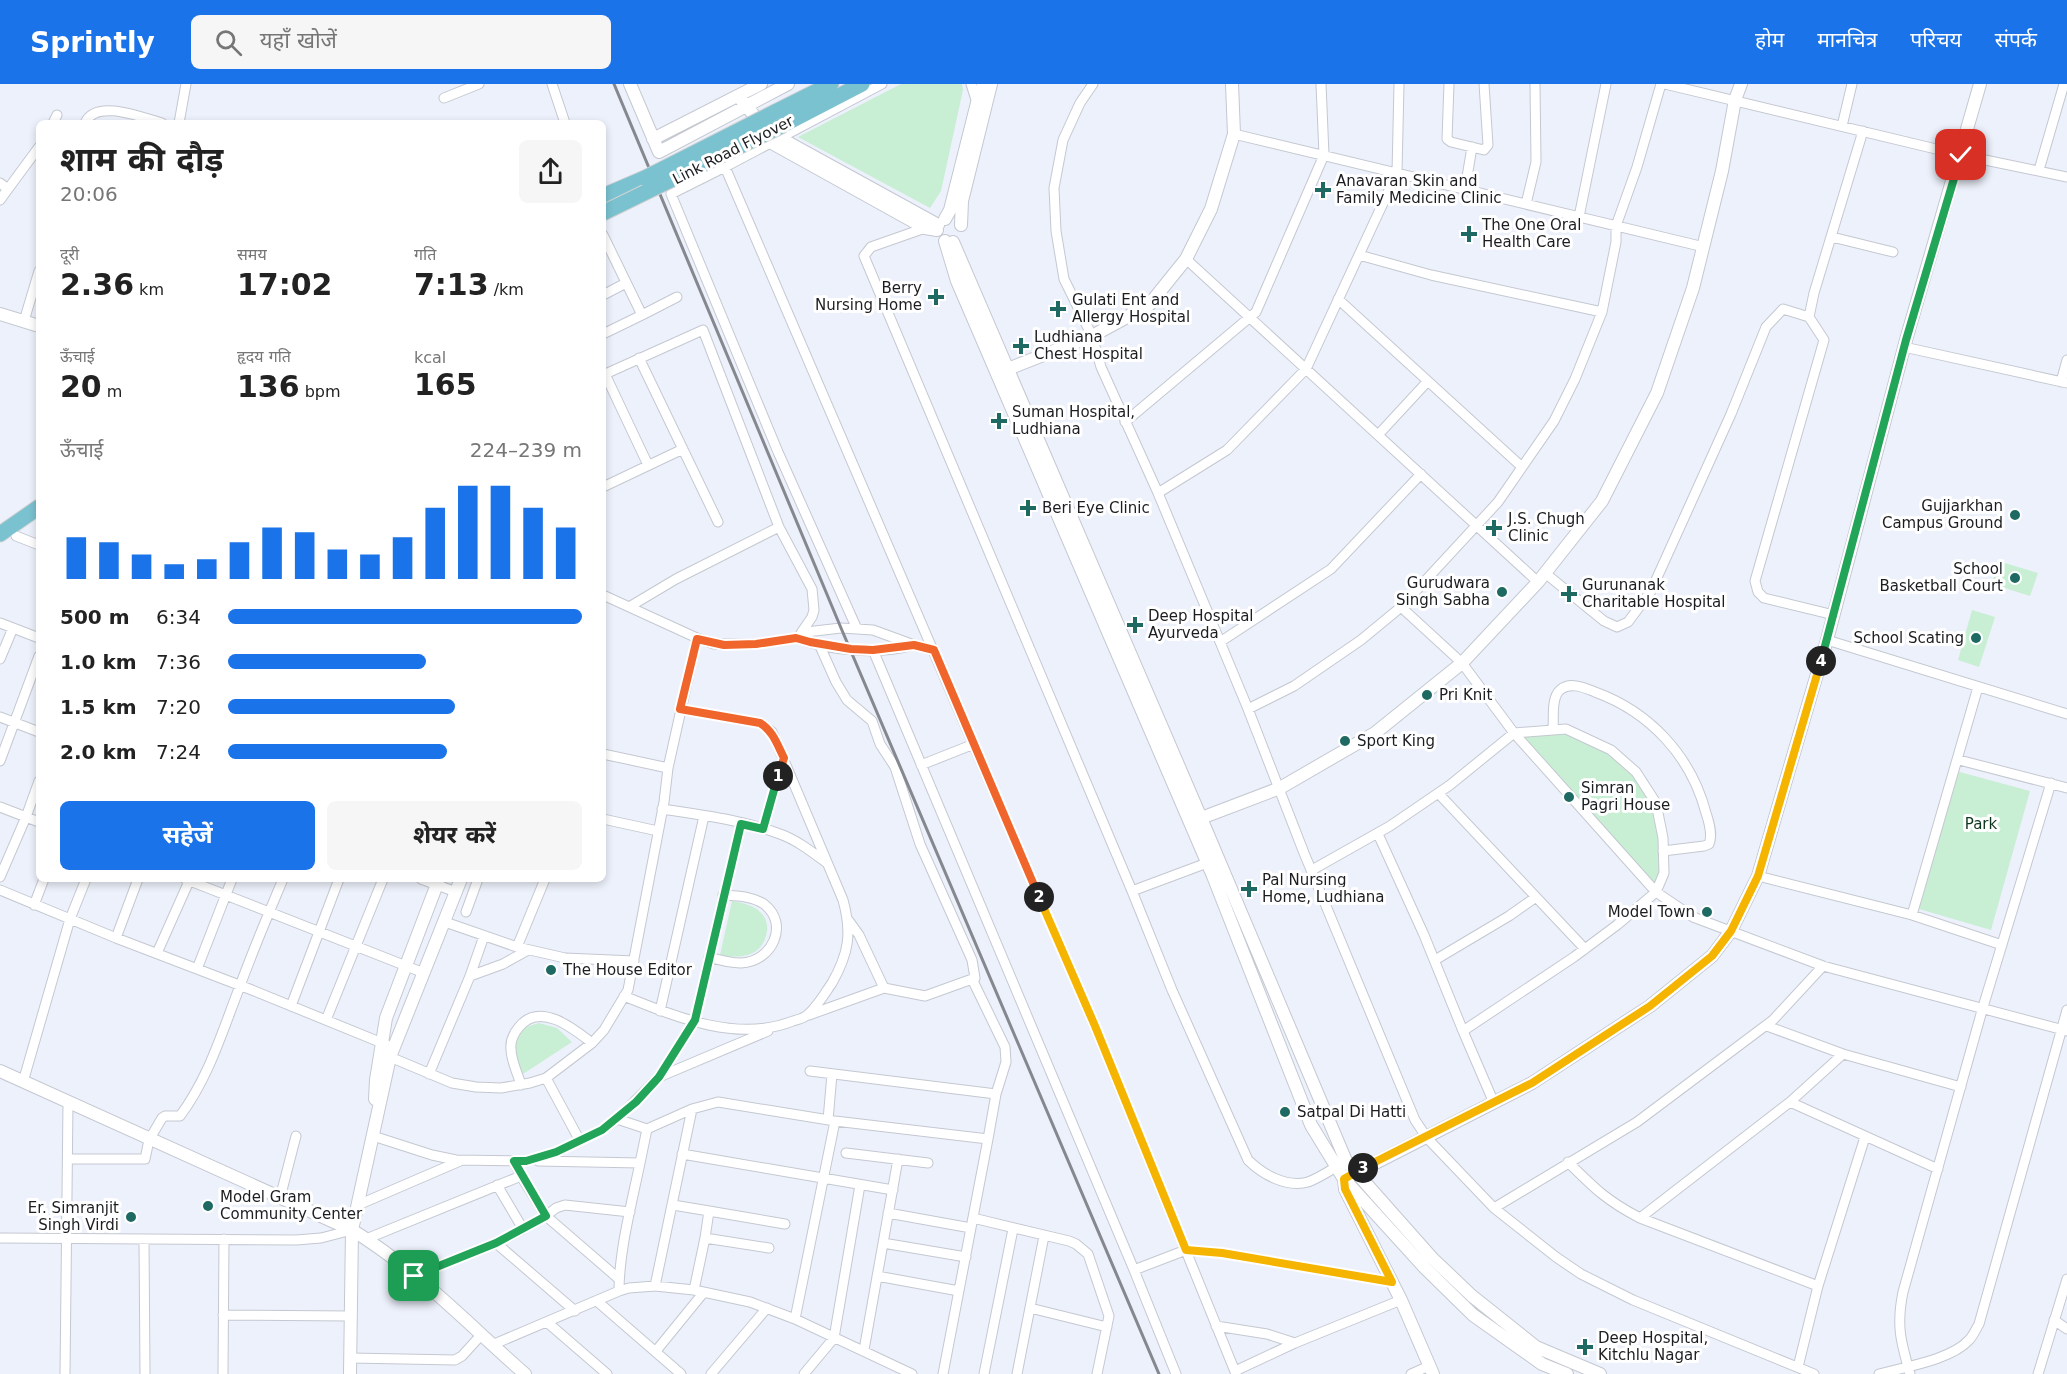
<!DOCTYPE html>
<html lang="hi">
<meta charset="utf-8">
<style>
:root{--surface:#fff;--page:#f6f6f6;--text:#222;--muted:#767676;--accent:#1a73e8}
body{margin:0;font-family:"DejaVu Sans","Noto Sans Devanagari",sans-serif;background:var(--page);color:var(--text);height:100vh;display:flex;flex-direction:column;font-size:22px;white-space:nowrap}
*{box-sizing:border-box;margin:0}
p{font-size:20px;color:var(--muted)}
.icon{flex:none;width:33px;height:33px;fill:none;stroke:currentColor;stroke-width:2;stroke-linecap:round;stroke-linejoin:round}
.map{position:relative;flex:1;overflow:hidden}
.drawer{position:absolute;left:36px;top:36px;width:570px;height:762px;display:flex;flex-direction:column;background:var(--surface);border-radius:9px;box-shadow:0 3px 9px #0003}
.drawer>*{flex:none}
.pin{position:absolute;display:grid;place-items:center;width:51px;height:51px;color:#fff;margin:-26px;border-radius:12px;box-shadow:0 3px 9px #0006}
.km{position:absolute;width:30px;height:30px;margin:-15px;border-radius:50%;background:#222;color:#fff;font-size:16px;line-height:30px;text-align:center}
.round{display:grid;place-items:center;flex:none;width:63px;height:63px;border-radius:9px;background:var(--page)}
.head{display:flex;align-items:center;justify-content:space-between;height:102px;padding:0 24px}
h1{font-size:33px;font-weight:700;line-height:45px}
.stats{display:grid;grid-template-columns:repeat(3,1fr);gap:9px;height:102px;padding:6px 24px}
.stats div{display:grid;align-content:center}
.stats b{font-size:30px;font-weight:700}
.stats small{font-size:16px;font-weight:400}
.stats p{font-size:16px}
.chart{height:168px;padding:12px 24px}
.chart p{display:flex;justify-content:space-between}
.chart svg{width:100%;height:108px;margin-top:6px;stroke:var(--accent);stroke-width:6}
.button{display:flex;gap:12px;margin-top:auto;padding:12px 24px}
.button a{flex:1;height:69px;border-radius:9px;background:var(--accent);color:#fff;font-size:24px;font-weight:700;line-height:69px;text-align:center}
.button a+a{background:var(--page);color:var(--text)}
ul{padding:0 24px;list-style:none;font-size:20px}
li{display:grid;grid-template-columns:96px 72px 1fr;align-items:center;height:45px}
li i{height:15px;border-radius:8px;background:var(--accent)}
header{display:flex;align-items:center;gap:36px;box-sizing:border-box;height:84px;padding:0 30px;background:var(--accent);color:#fff}
header strong{font-size:28px}
nav{display:flex;gap:33px;margin-inline-start:auto;font-size:21px}
.search{width:420px;height:54px;background:var(--page);display:flex;align-items:center;gap:15px;box-sizing:border-box;padding:0 21px;border-radius:9px;color:var(--muted);font-size:22px}
.map>svg:first-child{display:block}
.green{fill:#c8eed4}
.lines{fill:none;stroke-linecap:round;stroke-linejoin:round}
.minor-casing{stroke:#c4c8d1;stroke-width:11}
.tertiary-casing{stroke:#c4c8d1;stroke-width:14}
.primary-casing{stroke:#d2d2d2;stroke-width:17}
.minor{stroke:#fff;stroke-width:9}
.tertiary{stroke:#fff;stroke-width:12}
.primary{stroke:#7bc2d1;stroke-width:15}
.rail{stroke:#85888e;stroke-width:3}
.primary-bridge-casing{stroke:#d2d2d2;stroke-width:17;stroke-linecap:butt}
.primary-bridge{stroke:#7bc2d1;stroke-width:15}
.split-1-casing{stroke:#fff;stroke-width:12}
.split-2-casing{stroke:#fff;stroke-width:12}
.split-3-casing{stroke:#fff;stroke-width:12}
.split-4-casing{stroke:#fff;stroke-width:12}
.split-5-casing{stroke:#fff;stroke-width:12}
.split-1{stroke:#22a559;stroke-width:8}
.split-2{stroke:#f0652b;stroke-width:8}
.split-3{stroke:#f5b400;stroke-width:8}
.split-4{stroke:#f5b400;stroke-width:8}
.split-5{stroke:#22a559;stroke-width:8}
.poi-dot{fill:#1e6962;stroke:#fff;stroke-width:2}
.labels{text-anchor:middle;dominant-baseline:central;stroke-width:6;stroke-linejoin:round;paint-order:stroke}
.street-label{font-size:15px;fill:#1c1d20;stroke:#fff}
.poi-label{font-size:15px;fill:#1c1d20;stroke:#fff;text-anchor:start}
.park-label{font-size:15px;fill:#0f351f;stroke:#fff}
</style>
<header>
<strong>Sprintly</strong>
<div class="search"><svg class="icon" aria-label="search" viewBox="0 0 24 24"><circle cx="10" cy="10" r="6"/><path d="M15 15l6 6"/></svg>यहाँ खोजें</div>
<nav><a>होम</a><a>मानचित्र</a><a>परिचय</a><a>संपर्क</a></nav>
</header>
<div class="map">
<svg width="2067" height="1290" viewBox="0 0 2067 1290">
<rect width="100%" height="100%" fill="#edf1fb"/>
<path class="green" d="M901,0H962L963,6L941,107L930,124L798,53Z
M1998,477L2038,489L2030,512L1992,500Z
M1972,526L1995,533L1979,583L1958,576Z
M1565,648L1608,667L1635,689L1654,719L1660,754L1661,790L1655,804L1520,652Z
M1956,687L2030,707L1991,846L1919,825Z
M732,817C742,819 755,821 762,830C766,834 768,842 767,847C763,873 741,875 720,871Z
M539,939L557,944L572,958L523,990L514,975L516,954L523,944Z"/>
<g class="lines">
<g class="minor-casing">
<path id="minor" d="M552,0L565,39
M882,0L725,83L1095,943L1236,1290
M971,0L977,19
M1093,0L1080,19L1063,56L1054,104L1056,147L1064,195L1092,252L1101,283L1158,409L1248,625L1304,769L1415,1036L1427,1054L1494,1124L1556,1173L1581,1190L1633,1216L1814,1290
M1449,0L1447,55L1451,58L1484,66L1488,61L1484,0
M1665,0L1961,71L2067,93
M444,14L479,0
M53,39L57,31
M85,39C96,14 143,34 162,39
M179,39L186,0
M1842,42L1852,0
M1234,50L1704,163
M725,83L671,110L778,368L857,545
M2039,86L2064,0
M0,99L8,105L0,116
M8,105L39,63
M1465,105L1472,63
M1526,120L1536,78L1535,0
M1579,133L1606,0
M925,144L871,163L864,172L1132,807L1172,906L1248,1076C1262,1090 1286,1104 1308,1098C1319,1094 1331,1086 1341,1080
M603,151L642,231L677,213
M1832,153L1893,168
M1359,171L1431,191L1602,228
M1186,175L1538,498
M603,211L626,199
M1338,215L1522,383
M1809,233L1814,209L1863,47
M24,237L39,187
M603,250L642,231
M1904,263L2067,299
M639,274L718,438
M605,290L648,381
M603,291L703,246L779,443L812,505L814,526L812,533L801,549
M2061,298L2067,276
M1125,338L1256,228L1324,71L1321,0
M1378,351L1427,298
M603,403L683,365
M1158,409L1227,366L1306,285L1397,89L1399,0
M16,452L39,461
M1545,489L1604,537L1617,543L1628,538L1651,507L1731,330L1766,243L1783,225L1809,233L1824,256L1755,497L1758,508L1764,514L1834,531
M603,511L697,554L714,560H756L796,554L806,548L841,544L873,546L914,561L934,566
M629,523L676,495L779,443
M1401,523L1462,579L1514,649L1656,808L1693,833L1823,882L2067,947
M0,539L39,554
M796,554C831,567 878,571 914,561
M1827,556L2067,630
M1220,558L1331,485L1421,390
M873,566L1134,1186L1186,1166L1222,1169L1392,1198
M0,575L13,544
M1248,625L1294,602L1361,556L1401,523L1498,418L1554,337L1575,295L1602,228L1616,158V142L1637,83L1661,0
M0,633L39,648
M1553,646C1554,634 1551,614 1560,606C1570,597 1585,604 1595,608C1650,628 1691,672 1706,729C1709,738 1713,751 1709,760L1704,762L1663,767
M603,670L668,684
M1959,676L2067,704
M0,677L39,572
M921,681L974,660
M1438,709L1585,865
M0,723L39,738
M662,725C701,731 743,736 780,750C797,756 812,768 827,779
M603,735L658,747
M763,745L784,674
M1378,750L1424,851L1463,947
M1312,786L1390,742L1450,701L1514,649L1566,645L1611,666L1636,688L1656,719L1663,754L1664,789L1656,808L1617,841L1574,873L1463,947L1494,1019
M1758,792L1912,831L2002,861
M0,793L26,733L39,697
M185,795L424,889
M421,795L456,808
M0,806L116,854L138,795
M1132,807L1207,779
M34,821L44,795
M466,828L478,795
M1912,831L1978,603
M849,837L859,851L884,904
M445,838L517,863L565,874L634,877
M116,854L252,906L387,961
M517,863L545,795
M157,869L190,795
M709,873C719,876 731,879 741,879C772,878 790,840 764,820C752,812 737,812 723,811
M1435,876L1509,832L1536,813
M197,885L232,795
M470,892L503,880L528,866
M624,912C676,933 738,959 793,937C797,936 803,934 806,932C816,925 825,909 832,899C849,869 852,849 843,816L772,648L760,639L680,625
M291,922L339,795
M660,927L704,732
M809,931L884,904L925,912L975,894L972,876L920,760L895,683L880,660L872,637L847,616L836,598L819,560
M326,936L383,795
M1767,942L1843,970
M390,973L452,999L476,1003L501,1004L530,999L546,994L592,959L604,946L628,906L664,718L668,684L697,554
M810,987L996,1010
M429,990L470,892L484,852
M659,993L768,947
M546,994L580,1057
M23,998L70,835L86,795
M521,1001C518,990 511,977 511,965C510,957 514,949 519,943C540,917 574,945 592,959
M617,1035L647,1045L640,1079
M828,1036L832,990
M835,1037L988,1055L996,1010L1006,978L1005,963L972,895
M647,1045L692,1025
M373,1052L432,1071L456,1076L526,1077L556,1068L602,1046L617,1035L659,993L695,936L741,740
M846,1069L928,1079
M682,1070L893,1106
M68,1075H145L149,1056L162,1034L165,1032H180C209,993 222,948 240,902C253,866 268,831 283,795
M538,1077L640,1079C632,1118 619,1167 619,1207
M1568,1078C1594,1104 1607,1117 1640,1134L1818,1202
M1938,1085L1790,1018L1843,970L1961,1003
M521,1092L546,1132L556,1124L565,1121L630,1128
M280,1114L296,1052
M358,1121L460,1077
M673,1121L709,1127
M1494,1124L1637,1038L1773,936L1823,882
M888,1129L971,1144
M973,1134L1069,1157L1076,1160L1088,1170L1109,1232L1097,1290
M1640,1134L1790,1018
M523,1145L546,1132L619,1195
M0,1154L296,1156L321,1154L352,1146
M705,1154L709,1127L785,1140
M366,1155L521,1092L514,1077
M144,1156L145,1290
M496,1159L575,1227
M883,1159L966,1173
M1134,1186L1176,1290
M414,1192L496,1159L523,1145L497,1101
M877,1192L959,1207
M655,1202L692,1025L718,1018L835,1037L795,1235
M694,1206L705,1154L769,1164
M598,1218L681,1290
M1030,1224L1107,1243
M223,1231L351,1232
M2054,1236L2067,1245
M548,1239L607,1290
M1216,1242L1267,1250L1295,1259
M492,1261L619,1207L629,1204L655,1202L694,1206L750,1218L795,1235L912,1290
M864,1266L898,1075
M656,1267L704,1208
M351,1274L455,1276L462,1272L482,1250
M1798,1283L1818,1202L1865,1053
M1235,1287L1295,1259L1401,1216
M65,1290L68,1019
M223,1290L224,1155
M711,1290L767,1224
M804,1290L834,1254L860,1101
M943,1290L988,1055
M984,1290L1013,1145
M1017,1290L1044,1152
M1411,1290L1429,1282
M1879,1290C1904,1283 1951,1276 1969,1256C1973,1252 1976,1245 1979,1240L2067,926
M1910,1290C1901,1258 1896,1242 1903,1208L1983,923L2051,699
M2038,1290L2067,1195"/>
</g>
<g class="tertiary-casing">
<path id="tertiary" d="M630,0L659,68L788,0
M738,12L767,47L938,141
M767,47L770,58L925,144L937,146
M653,55L761,0
M945,135L950,126L977,19L983,0
M961,141L962,117L991,0
M945,157L957,197L1213,792L1311,1041L1344,1095L1425,1184L1473,1231L1542,1280L1567,1290
M953,158L1201,734L1346,1077L1432,1174L1472,1212L1536,1263L1600,1290
M0,230L39,242
M1000,288L1092,252L1149,221L1186,175L1211,125L1234,50L1232,0
M1196,736L1280,704L1375,649L1462,579L1538,498L1602,417L1657,309L1693,204L1722,87L1735,16L1741,0
M0,987L352,1146C416,1185 469,1241 525,1290
M375,1015L376,996L386,934L439,795
M350,1290L352,1146L390,973L461,795
M1433,1290L1401,1216L1345,1105L1344,1095L1532,999L1650,922L1712,872L1731,847L1758,792L1827,556L1906,256L1980,0"/>
</g>
<g class="primary-casing">
<path id="primary" d="M775,28L831,0
M783,41L862,0
M603,112L645,94
M0,450L39,423"/>
</g>
<use href="#minor" class="minor"/>
<use href="#tertiary" class="tertiary"/>
<use href="#primary" class="primary"/>
<path class="rail" d="M614,0L841,544L1159,1290"/>
<g class="primary-bridge-casing">
<path id="primary-bridge" d="M645,94L775,28
M603,129L783,41"/>
</g>
<use href="#primary-bridge" class="primary-bridge"/>
</g>
<g class="lines">
<g class="split-1-casing">
<path id="split-1" d="M414,1192L496,1159L546,1132L514,1077H526L556,1068L602,1046L636,1018L659,993L695,936L741,740L763,745L778,692"/>
</g>
<g class="split-2-casing">
<path id="split-2" d="M778,692L784,674C777,660 773,647 760,639L680,625L697,555L724,561L756,560L796,554L810,558L851,565L873,566L914,561L934,566L1039,813"/>
</g>
<g class="split-3-casing">
<path id="split-3" d="M1039,813L1095,942L1186,1166L1222,1169L1392,1198L1345,1105L1344,1095L1363,1084"/>
</g>
<g class="split-4-casing">
<path id="split-4" d="M1363,1084L1532,999L1650,922L1712,872L1731,847L1758,792L1821,577"/>
</g>
<g class="split-5-casing">
<path id="split-5" d="M1821,577L1906,256L1961,71"/>
</g>
<use href="#split-1" class="split-1"/>
<use href="#split-2" class="split-2"/>
<use href="#split-3" class="split-3"/>
<use href="#split-4" class="split-4"/>
<use href="#split-5" class="split-5"/>
</g>
<g class="poi-dot">
<path d="M1320 97h6v6h6v6h-6v6h-6v-6h-6v-6h6z"/>
<path d="M1466 141h6v6h6v6h-6v6h-6v-6h-6v-6h6z"/>
<path d="M933 204h6v6h6v6h-6v6h-6v-6h-6v-6h6z"/>
<path d="M1055 216h6v6h6v6h-6v6h-6v-6h-6v-6h6z"/>
<path d="M1018 253h6v6h6v6h-6v6h-6v-6h-6v-6h6z"/>
<path d="M996 328h6v6h6v6h-6v6h-6v-6h-6v-6h6z"/>
<path d="M1025 415h6v6h6v6h-6v6h-6v-6h-6v-6h6z"/>
<circle cx="2015" cy="431" r="6"/>
<path d="M1491 435h6v6h6v6h-6v6h-6v-6h-6v-6h6z"/>
<circle cx="2015" cy="494" r="6"/>
<circle cx="1502" cy="508" r="6"/>
<path d="M1566 501h6v6h6v6h-6v6h-6v-6h-6v-6h6z"/>
<path d="M1132 532h6v6h6v6h-6v6h-6v-6h-6v-6h6z"/>
<circle cx="1976" cy="554" r="6"/>
<circle cx="1427" cy="611" r="6"/>
<circle cx="1345" cy="657" r="6"/>
<circle cx="1569" cy="713" r="6"/>
<path d="M1246 796h6v6h6v6h-6v6h-6v-6h-6v-6h6z"/>
<circle cx="1707" cy="828" r="6"/>
<circle cx="551" cy="886" r="6"/>
<circle cx="1285" cy="1028" r="6"/>
<circle cx="208" cy="1122" r="6"/>
<circle cx="131" cy="1133" r="6"/>
<path d="M1582 1254h6v6h6v6h-6v6h-6v-6h-6v-6h6z"/>
</g>
<g class="labels">
<g class="street-label">
<text transform="translate(733 66) rotate(-27)">Link Road Flyover</text>
</g>
<g class="poi-label">
<text x="1336" y="97">Anavaran Skin and<tspan x="1336" dy="17">Family Medicine Clinic</tspan></text>
<text x="1482" y="141">The One Oral<tspan x="1482" dy="17">Health Care</tspan></text>
<text x="922" y="204" text-anchor="end">Berry<tspan x="922" dy="17">Nursing Home</tspan></text>
<text x="1072" y="216">Gulati Ent and<tspan x="1072" dy="17">Allergy Hospital</tspan></text>
<text x="1034" y="253">Ludhiana<tspan x="1034" dy="17">Chest Hospital</tspan></text>
<text x="1012" y="328">Suman Hospital,<tspan x="1012" dy="17">Ludhiana</tspan></text>
<text x="2003" y="422" text-anchor="end">Gujjarkhan<tspan x="2003" dy="17">Campus Ground</tspan></text>
<text x="1042" y="424">Beri Eye Clinic</text>
<text x="1508" y="435">J.S. Chugh<tspan x="1508" dy="17">Clinic</tspan></text>
<text x="2003" y="485" text-anchor="end">School<tspan x="2003" dy="17">Basketball Court</tspan></text>
<text x="1490" y="499" text-anchor="end">Gurudwara<tspan x="1490" dy="17">Singh Sabha</tspan></text>
<text x="1582" y="501">Gurunanak<tspan x="1582" dy="17">Charitable Hospital</tspan></text>
<text x="1148" y="532">Deep Hospital<tspan x="1148" dy="17">Ayurveda</tspan></text>
<text x="1964" y="554" text-anchor="end">School Scating</text>
<text x="1439" y="611">Pri Knit</text>
<text x="1357" y="657">Sport King</text>
<text x="1581" y="704">Simran<tspan x="1581" dy="17">Pagri House</tspan></text>
<text x="1262" y="796">Pal Nursing<tspan x="1262" dy="17">Home, Ludhiana</tspan></text>
<text x="1695" y="828" text-anchor="end">Model Town</text>
<text x="563" y="886">The House Editor</text>
<text x="1297" y="1028">Satpal Di Hatti</text>
<text x="220" y="1113">Model Gram<tspan x="220" dy="17">Community Center</tspan></text>
<text x="119" y="1124" text-anchor="end">Er. Simranjit<tspan x="119" dy="17">Singh Virdi</tspan></text>
<text x="1598" y="1254">Deep Hospital,<tspan x="1598" dy="17">Kitchlu Nagar</tspan></text>
</g>
<g class="park-label">
<text x="1981" y="740">Park</text>
</g>
</g>
</svg>
<div class="pin" style="left:414px;top:1192px;background:#1e9e55"><svg class="icon" aria-label="arrive" viewBox="0 0 24 24"><path d="M6 21V4h12l-3 4 3 4H6"/></svg></div>
<div class="pin" style="left:1961px;top:71px;background:#d93025"><svg class="icon" aria-label="check" viewBox="0 0 24 24"><path d="M5 12l5 5 9-10"/></svg></div>
<b class="km" style="left:778px;top:692px">1</b>
<b class="km" style="left:1039px;top:813px">2</b>
<b class="km" style="left:1363px;top:1084px">3</b>
<b class="km" style="left:1821px;top:577px">4</b>
<section class="drawer">
<div class="head"><div><h1>शाम की दौड़</h1><p>20:06</p></div><a class="round"><svg class="icon" aria-label="share" viewBox="0 0 24 24"><path d="M12 15V3M7 8l5-5 5 5M5 13v7h14v-7"/></svg></a></div>
<div class="stats">
<div><p>दूरी</p><b>2.36<small> km</small></b></div>
<div><p>समय</p><b>17:02</b></div>
<div><p>गति</p><b>7:13<small> /km</small></b></div>
</div>
<div class="stats">
<div><p>ऊँचाई</p><b>20<small> m</small></b></div>
<div><p>हृदय गति</p><b>136<small> bpm</small></b></div>
<div><p>kcal</p><b>165</b></div>
</div>
<div class="chart"><p><span>ऊँचाई</span>224–239 m</p>
<svg viewBox="0 0 160 44" preserveAspectRatio="none"><path d="M5 44V27M15 44V29M25 44V34M35 44V38M45 44V36M55 44V29M65 44V23M75 44V25M85 44V32M95 44V34M105 44V27M115 44V15M125 44V6M135 44V6M145 44V15M155 44V23"/></svg>
</div>
<ul>
<li><b>500 m</b>6:34<i style="width:100%"></i></li>
<li><b>1.0 km</b>7:36<i style="width:56%"></i></li>
<li><b>1.5 km</b>7:20<i style="width:64%"></i></li>
<li><b>2.0 km</b>7:24<i style="width:62%"></i></li>
</ul>
<div class="button"><a>सहेजें</a><a>शेयर करें</a></div>
</section>
</div>
